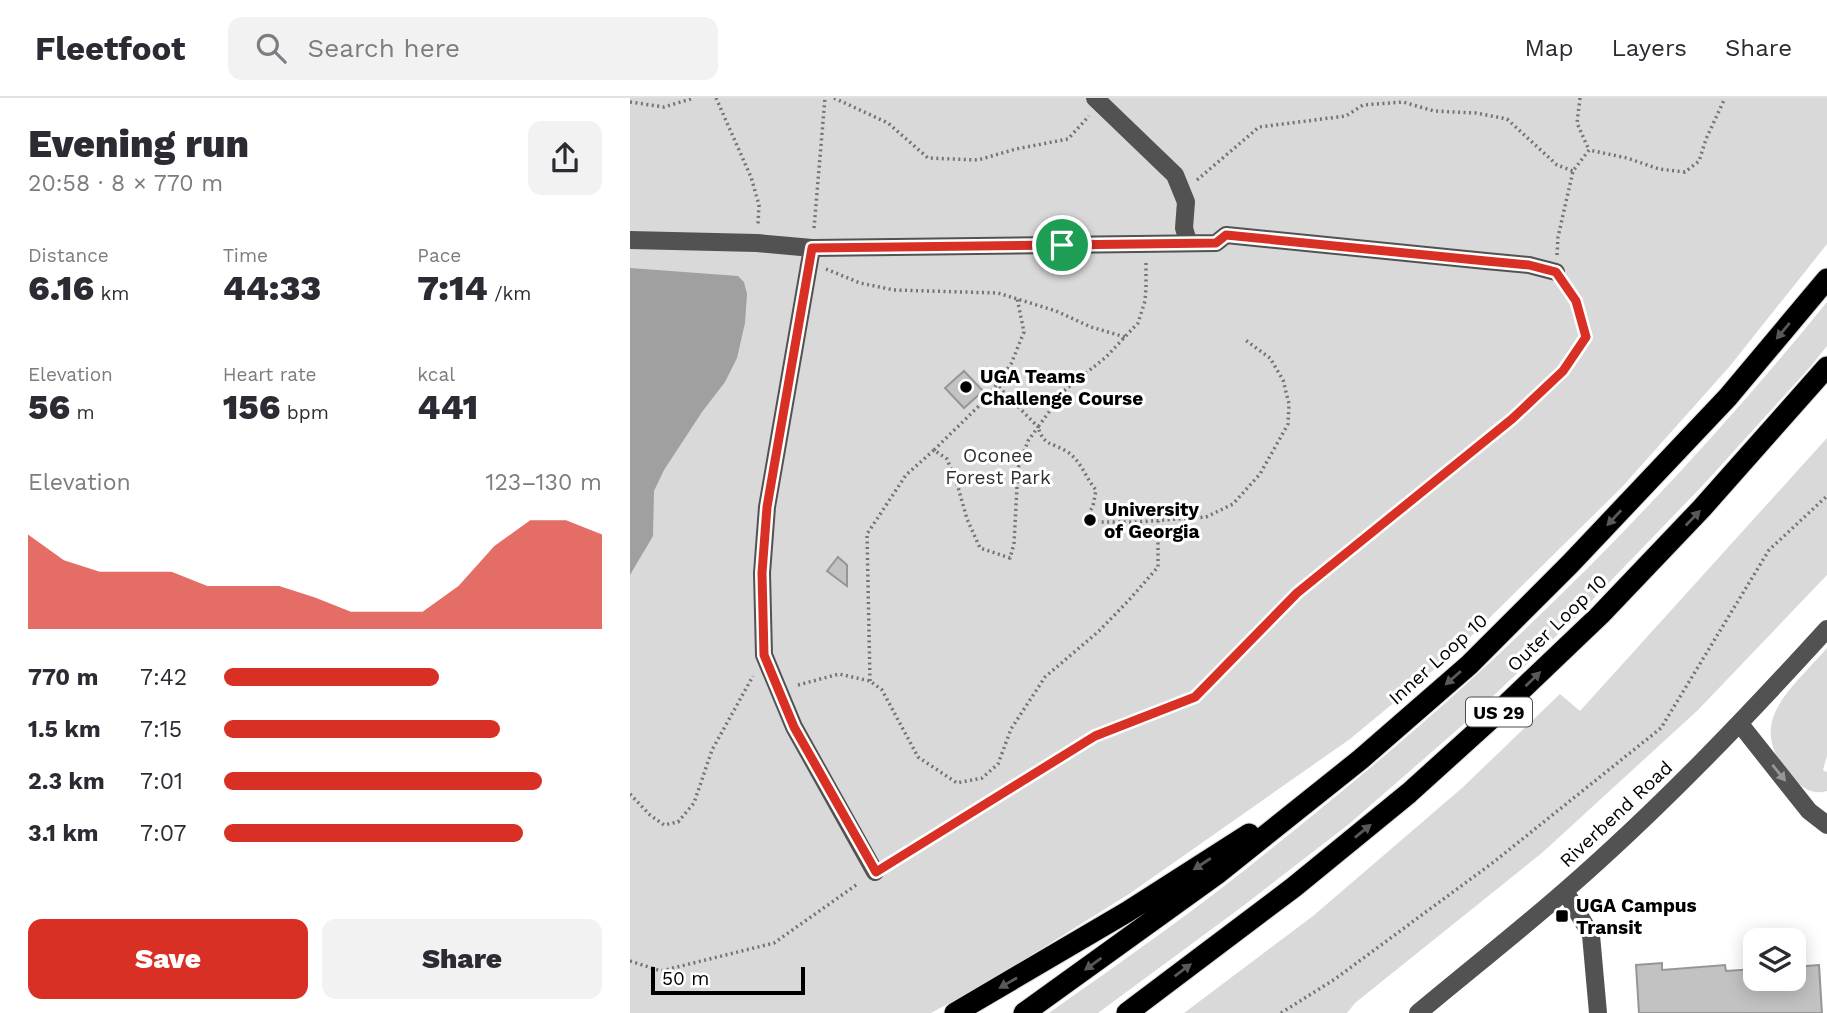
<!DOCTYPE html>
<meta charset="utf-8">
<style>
:root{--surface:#fff;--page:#f2f2f3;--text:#2b2b33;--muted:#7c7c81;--line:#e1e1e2;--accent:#d93025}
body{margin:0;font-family:"Work Sans",sans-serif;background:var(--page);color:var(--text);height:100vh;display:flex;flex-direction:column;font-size:26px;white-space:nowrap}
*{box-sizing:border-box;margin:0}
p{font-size:23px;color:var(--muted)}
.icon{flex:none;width:38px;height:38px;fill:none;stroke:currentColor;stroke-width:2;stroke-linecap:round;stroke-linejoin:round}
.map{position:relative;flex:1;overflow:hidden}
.details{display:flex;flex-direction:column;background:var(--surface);width:630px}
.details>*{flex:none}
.tools{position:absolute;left:1113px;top:830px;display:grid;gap:14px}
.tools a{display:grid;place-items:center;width:63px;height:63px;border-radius:14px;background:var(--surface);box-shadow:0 4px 18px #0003;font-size:35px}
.scale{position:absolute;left:21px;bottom:18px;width:154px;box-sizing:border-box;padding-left:7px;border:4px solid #000;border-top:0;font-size:19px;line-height:24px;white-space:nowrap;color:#000;-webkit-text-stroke:5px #fff;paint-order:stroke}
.pin{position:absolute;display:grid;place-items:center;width:60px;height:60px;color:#fff;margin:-30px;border:4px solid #fff;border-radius:50%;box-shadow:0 2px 7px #0007}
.round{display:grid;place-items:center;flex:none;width:74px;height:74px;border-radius:14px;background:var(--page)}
.head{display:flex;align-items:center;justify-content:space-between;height:119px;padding:0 28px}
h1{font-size:38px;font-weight:800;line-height:52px}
.metrics{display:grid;grid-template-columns:repeat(3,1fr);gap:10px;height:119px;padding:7px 28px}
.metrics div{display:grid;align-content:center}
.metrics b{font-size:35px;font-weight:800}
.metrics small{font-size:19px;font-weight:400}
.metrics p{font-size:19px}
.chart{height:196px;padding:14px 28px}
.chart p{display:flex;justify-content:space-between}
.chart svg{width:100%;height:126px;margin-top:7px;fill:var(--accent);opacity:.7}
.cta{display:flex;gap:14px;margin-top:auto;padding:14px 28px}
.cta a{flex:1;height:80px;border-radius:14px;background:var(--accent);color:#fff;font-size:28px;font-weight:800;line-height:80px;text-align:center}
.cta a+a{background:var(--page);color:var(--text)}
ul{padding:0 28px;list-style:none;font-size:23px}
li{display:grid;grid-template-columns:112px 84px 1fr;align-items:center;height:52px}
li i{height:18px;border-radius:9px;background:var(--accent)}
header{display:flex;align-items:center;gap:42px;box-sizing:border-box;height:98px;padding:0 35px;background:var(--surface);border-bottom:2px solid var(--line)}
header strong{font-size:33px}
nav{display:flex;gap:38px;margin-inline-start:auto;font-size:24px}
.search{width:490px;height:63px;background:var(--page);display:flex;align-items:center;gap:18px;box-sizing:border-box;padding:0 24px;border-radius:14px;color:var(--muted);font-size:26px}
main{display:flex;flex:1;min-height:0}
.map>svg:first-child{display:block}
.green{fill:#d9d9d9}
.water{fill:#a0a0a0}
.building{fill:#c2c2c2;stroke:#969696;stroke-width:2}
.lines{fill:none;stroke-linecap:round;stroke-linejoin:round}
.highway-casing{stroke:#dbdbdb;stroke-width:23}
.path{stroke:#747474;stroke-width:3.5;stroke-dasharray:2 3.5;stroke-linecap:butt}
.minor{stroke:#525252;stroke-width:18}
.highway{stroke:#000;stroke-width:21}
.oneway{fill:#595959}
.oneway2{fill:#979797}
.route-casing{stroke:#fff;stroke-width:14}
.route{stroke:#d93025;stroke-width:9}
.poi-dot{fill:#000;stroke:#fff;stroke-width:2.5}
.labels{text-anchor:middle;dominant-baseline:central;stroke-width:6;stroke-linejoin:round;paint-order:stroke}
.shield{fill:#fff;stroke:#4c4c4c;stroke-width:2}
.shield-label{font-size:18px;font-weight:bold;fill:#000}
.poi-label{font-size:19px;font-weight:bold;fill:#000;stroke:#fff;text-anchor:start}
.park-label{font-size:19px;fill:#303030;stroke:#fff}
.street-label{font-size:19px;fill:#000;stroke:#fff}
</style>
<header>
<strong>Fleetfoot</strong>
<div class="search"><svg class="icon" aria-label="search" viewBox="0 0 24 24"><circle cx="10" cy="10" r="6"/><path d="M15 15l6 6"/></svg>Search here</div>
<nav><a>Map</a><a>Layers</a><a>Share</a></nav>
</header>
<main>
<section class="details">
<div class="head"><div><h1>Evening run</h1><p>20:58 · 8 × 770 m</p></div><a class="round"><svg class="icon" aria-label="share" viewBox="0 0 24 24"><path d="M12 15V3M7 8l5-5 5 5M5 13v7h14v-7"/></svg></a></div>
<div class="metrics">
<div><p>Distance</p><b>6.16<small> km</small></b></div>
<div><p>Time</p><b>44:33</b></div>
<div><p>Pace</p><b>7:14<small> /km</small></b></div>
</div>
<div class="metrics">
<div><p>Elevation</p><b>56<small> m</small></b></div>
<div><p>Heart rate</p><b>156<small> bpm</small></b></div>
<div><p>kcal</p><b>441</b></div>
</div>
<div class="chart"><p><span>Elevation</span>123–130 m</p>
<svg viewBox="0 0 160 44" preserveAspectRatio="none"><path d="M0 44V11L10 20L20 24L30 24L40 24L50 29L60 29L70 29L80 33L90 38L100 38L110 38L120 29L130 15L140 6L150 6L160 11V44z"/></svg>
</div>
<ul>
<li><b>770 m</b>7:42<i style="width:57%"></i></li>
<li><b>1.5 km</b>7:15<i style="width:73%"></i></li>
<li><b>2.3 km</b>7:01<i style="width:84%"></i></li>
<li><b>3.1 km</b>7:07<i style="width:79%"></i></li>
</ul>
<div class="cta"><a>Save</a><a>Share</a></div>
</section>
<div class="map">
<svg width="1197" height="915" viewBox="0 0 1197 915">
<rect width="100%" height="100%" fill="#fff"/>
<path class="green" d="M0,0H1197V146L1100,268L992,389L825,554L720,641L499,796L358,884L301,915H0Z
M1197,204V248L1181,268L1074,386L944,521L835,625L719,726L613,808L468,915H419C494,862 570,809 641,751C706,699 770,646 832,590C963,471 1086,341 1197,204Z
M1197,340V477L1068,612L913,754L725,905L717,915H554L683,818L832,690L930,596L950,613Z
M1197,550V658L1193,672L1197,674V693C1183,697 1174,691 1164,681C1111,626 1160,593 1197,550Z"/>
<path class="water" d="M0,170L108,178L114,184L117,196L115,225L107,260L95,284L72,314L34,372L24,393L23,438L0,477Z"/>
<path class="building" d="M334,273L353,293L334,310L315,290Z
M208,459L217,467V488L197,473Z
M1032,865V872L1095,867L1096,873L1125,871V880H1164V869L1189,867L1192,915H1009L1006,867Z"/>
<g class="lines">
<g class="highway-casing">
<path id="highway" d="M325,915L497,814L619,736
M394,915L587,776L731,661L839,567L940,466L1098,299L1197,181
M497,915L664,789L779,695L863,619L970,517L1072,410L1197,269"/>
</g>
<path class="path" d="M86,0L121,79L129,107L128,126
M204,0L258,25L298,60L348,62L386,51L438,41L459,18
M950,0L947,25L959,52
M0,4L34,9L64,0
M567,82L629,29L716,18L733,7L773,4L804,13L846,15L877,21L927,67L943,73
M184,130L195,0
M927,157L928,139L943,73L959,52L997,60L1029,71L1055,74L1069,63L1076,41L1095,0
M516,165V189L515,203L508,225L476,259L435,292L408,329C414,348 421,344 436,353C451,362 455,379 466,392L463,408L456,420L470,424H506L576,419L603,406L630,376L658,326L659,306L653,282L640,260L614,241
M196,171L230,185L264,192L368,195L426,213L461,229L495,239
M304,352L357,300L381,266L394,234L387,200
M240,583L237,436L276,377L304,352L317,361L328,389L337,421L350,450L380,460L384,446L388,370L398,343L408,329L367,287
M168,587L209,576L240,583L252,592L288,659L327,685L352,680L368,666L381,631L415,579L469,533L499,502L528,469V423
M0,696L20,717L34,727L48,724L64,705L82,652L123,578
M259,766L465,638L564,599L667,494L882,321L933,273L956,239L946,203L936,189
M0,863L31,873L144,845L229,785
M651,915L705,881L865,763L1031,630L1139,452L1197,398"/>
<path class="minor" d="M465,0L545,77L556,104L554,130L557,140L556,145
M0,142L127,145L182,150L586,145L596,137L856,163L899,167L926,174
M182,150L137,409L132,475L134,557L164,629L245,774
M1110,626L1179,713L1197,727
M935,793L961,837L968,915
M788,915C837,874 888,834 936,792C1029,711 1114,622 1197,531"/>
<use href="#highway" class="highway"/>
</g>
<defs><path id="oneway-solid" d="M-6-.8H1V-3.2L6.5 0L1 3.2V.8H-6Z" transform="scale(1.75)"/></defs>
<g class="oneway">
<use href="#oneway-solid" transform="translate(1153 233) rotate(130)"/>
<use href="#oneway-solid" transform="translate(984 420) rotate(133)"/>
<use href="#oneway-solid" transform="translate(1063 420) rotate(-46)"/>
<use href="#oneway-solid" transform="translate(823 580) rotate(139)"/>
<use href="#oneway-solid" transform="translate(903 581) rotate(-44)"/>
<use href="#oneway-solid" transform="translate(733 733) rotate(-39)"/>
<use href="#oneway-solid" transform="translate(572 766) rotate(147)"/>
<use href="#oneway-solid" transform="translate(463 866) rotate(144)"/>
<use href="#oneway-solid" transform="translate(553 872) rotate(-37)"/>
<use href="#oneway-solid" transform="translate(378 885) rotate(150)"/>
</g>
<use class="oneway2" href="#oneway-solid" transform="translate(1149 675) rotate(51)"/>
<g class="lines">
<g class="route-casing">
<path id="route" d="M596,137L856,163L899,167L926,174L946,203L956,239L933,273L882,321L667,495L565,599L465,638L246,774L164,629L134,557L132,475L137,409L182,150L586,145Z"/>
</g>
<use href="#route" class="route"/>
</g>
<g class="poi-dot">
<circle cx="336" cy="289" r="7"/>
<circle cx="460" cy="422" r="7"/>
<rect x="925" y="811" width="14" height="14" rx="3.5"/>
</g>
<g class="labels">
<rect class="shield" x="836" y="599.5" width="66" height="29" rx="5"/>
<g class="shield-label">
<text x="869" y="614">US 29</text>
</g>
<g class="poi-label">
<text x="350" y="278">UGA Teams<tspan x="350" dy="22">Challenge Course</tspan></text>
<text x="474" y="411">University<tspan x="474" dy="22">of Georgia</tspan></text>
<text x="946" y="807">UGA Campus<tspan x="946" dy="22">Transit</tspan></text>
</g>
<g class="park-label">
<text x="368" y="357">Oconee<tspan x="368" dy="22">Forest Park</tspan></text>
</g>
<g class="street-label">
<text transform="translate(927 525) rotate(-44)">Outer Loop 10</text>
<text transform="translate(808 561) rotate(-42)">Inner Loop 10</text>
<text transform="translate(986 716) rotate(-43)">Riverbend Road</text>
</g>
</g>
</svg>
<div class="tools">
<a><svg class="icon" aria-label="layers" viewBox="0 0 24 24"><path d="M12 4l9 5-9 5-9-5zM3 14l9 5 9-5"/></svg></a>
</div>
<div class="scale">50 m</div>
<div class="pin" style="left:432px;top:147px;background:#1e9e55"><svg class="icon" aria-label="arrive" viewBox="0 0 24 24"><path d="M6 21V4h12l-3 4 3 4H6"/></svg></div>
</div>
</main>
